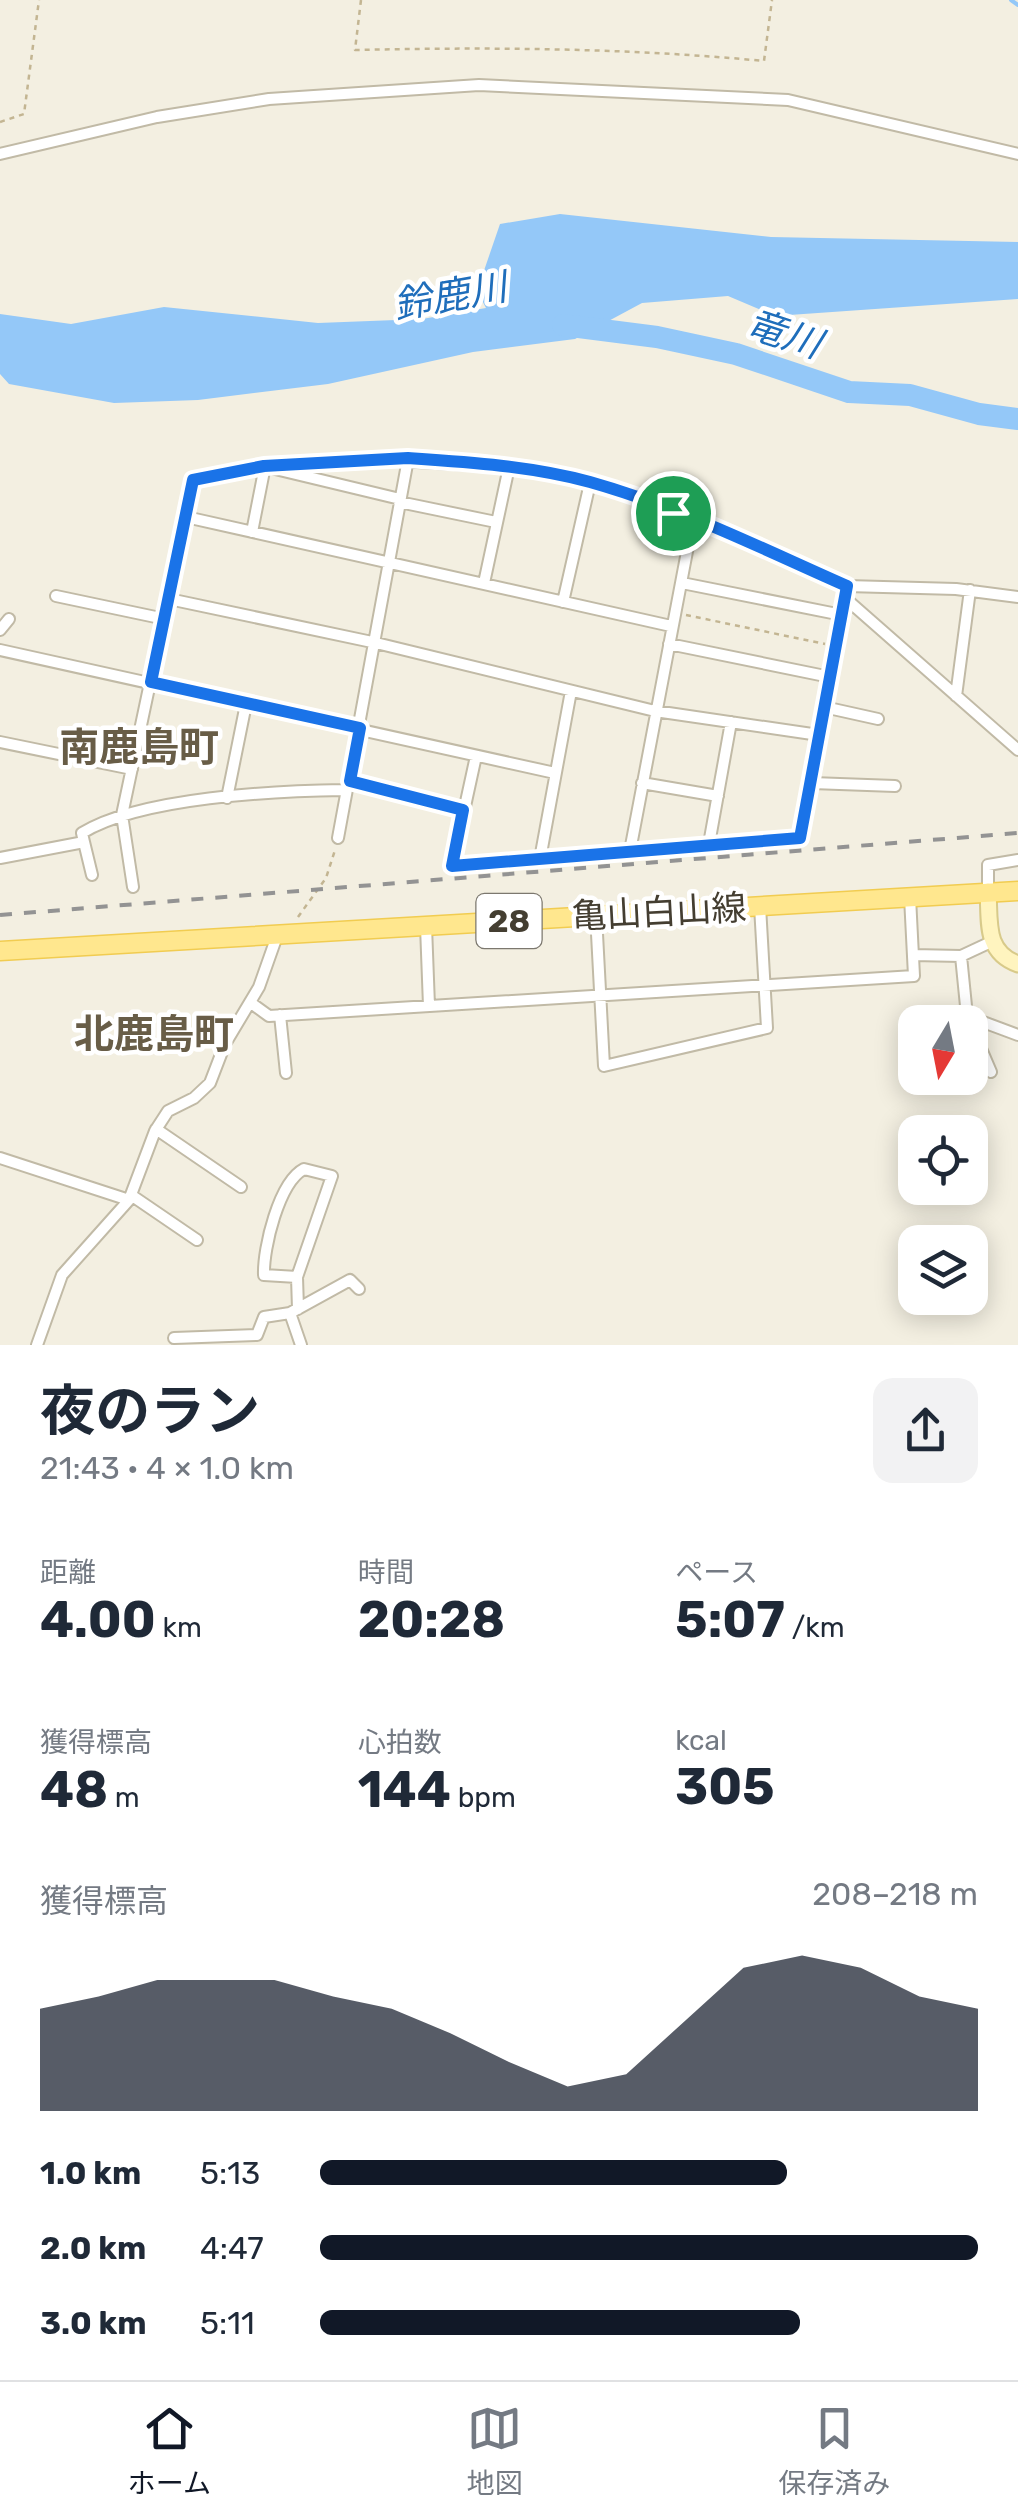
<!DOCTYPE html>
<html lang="ja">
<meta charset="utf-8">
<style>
:root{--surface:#fff;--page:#f2f2f3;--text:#1f2937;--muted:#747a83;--line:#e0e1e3;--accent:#111827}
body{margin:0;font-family:Rubik,"Noto Sans JP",sans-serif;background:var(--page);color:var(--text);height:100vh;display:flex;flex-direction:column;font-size:38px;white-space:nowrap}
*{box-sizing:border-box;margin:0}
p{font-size:32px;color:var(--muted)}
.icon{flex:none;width:55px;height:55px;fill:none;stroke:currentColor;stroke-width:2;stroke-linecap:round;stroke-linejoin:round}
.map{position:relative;height:1345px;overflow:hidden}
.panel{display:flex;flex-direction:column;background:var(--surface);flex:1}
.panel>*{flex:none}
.needle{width:65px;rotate:190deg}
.controls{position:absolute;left:898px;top:1005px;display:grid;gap:20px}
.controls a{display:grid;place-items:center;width:90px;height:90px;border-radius:20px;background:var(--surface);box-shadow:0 5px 25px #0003;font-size:50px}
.pin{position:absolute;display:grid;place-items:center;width:85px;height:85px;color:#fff;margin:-42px;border:5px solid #fff;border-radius:50%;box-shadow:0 2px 10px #0007}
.round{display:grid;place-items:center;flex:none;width:105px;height:105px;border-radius:20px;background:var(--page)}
.headline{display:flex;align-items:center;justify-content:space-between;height:170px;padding:0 40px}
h1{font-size:55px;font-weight:700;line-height:75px}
.stats{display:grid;grid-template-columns:repeat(3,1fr);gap:15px;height:170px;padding:10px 40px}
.stats div{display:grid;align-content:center}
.stats b{font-size:50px;font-weight:700}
.stats small{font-size:28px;font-weight:400}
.stats p{font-size:28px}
.chart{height:280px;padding:20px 40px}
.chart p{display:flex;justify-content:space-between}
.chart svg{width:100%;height:180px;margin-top:10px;fill:var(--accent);opacity:.7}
ul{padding:0 40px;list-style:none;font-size:32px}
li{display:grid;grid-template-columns:160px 120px 1fr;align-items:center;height:75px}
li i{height:25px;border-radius:12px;background:var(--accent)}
.menu{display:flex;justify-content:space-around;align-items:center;height:140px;border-top:2px solid var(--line);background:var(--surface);font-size:28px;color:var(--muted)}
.menu a{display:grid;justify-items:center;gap:5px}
.menu .current{color:var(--accent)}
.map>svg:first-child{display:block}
.water{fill:#94c8f8}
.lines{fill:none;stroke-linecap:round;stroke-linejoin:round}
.stream{stroke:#94c8f8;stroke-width:4}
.river{stroke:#94c8f8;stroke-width:22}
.minor-casing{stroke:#c1baa6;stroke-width:14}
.secondary-casing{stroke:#d8ca8a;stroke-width:19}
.primary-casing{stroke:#f1cc51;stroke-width:21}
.path{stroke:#c3b592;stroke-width:2.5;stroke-dasharray:5 5;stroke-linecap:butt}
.minor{stroke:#fff;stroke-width:10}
.secondary{stroke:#fff4bf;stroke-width:15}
.primary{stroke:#ffe78e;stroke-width:18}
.rail{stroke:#939393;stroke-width:4;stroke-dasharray:12 12;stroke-linecap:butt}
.route-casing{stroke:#fff;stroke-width:20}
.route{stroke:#1a73e8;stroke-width:12}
.labels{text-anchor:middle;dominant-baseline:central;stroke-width:9;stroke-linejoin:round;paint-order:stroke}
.shield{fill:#fff;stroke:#7c786f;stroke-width:2.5}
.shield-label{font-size:32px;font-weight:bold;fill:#443e31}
.street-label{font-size:35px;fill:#443e31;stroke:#fff}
.water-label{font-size:38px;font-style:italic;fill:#1f6ebb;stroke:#fff}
.quarter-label{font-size:40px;font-weight:bold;fill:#685d47;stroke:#fff}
</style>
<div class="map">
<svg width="1018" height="1345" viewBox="0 0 1018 1345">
<rect width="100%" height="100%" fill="#f3efe1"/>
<path class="water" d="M560,214L771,237L1018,242V299L775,316L728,296L642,303L575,339L473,352L328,384L198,400L114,403L9,384L0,374V314L71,324L164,307L318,323L422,319L486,308L477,291L500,224Z"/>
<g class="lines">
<path class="stream" d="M1011,0L1018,5"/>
<path class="river" d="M563,325L657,337L736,354L849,392L910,395L979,414L1018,419"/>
<g class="minor-casing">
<path id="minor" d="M0,154L157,117L269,99L479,85L788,100L1018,154
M275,469L400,499
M399,502L496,522
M186,517L671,626
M252,532L265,466
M484,583L509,467
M682,583L842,615
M56,596L165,619
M845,598L1018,750
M169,599L372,642L655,711L819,735
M563,602L590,483
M0,630L9,619
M669,644L830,677
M0,650L555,773
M956,696L970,590
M824,707L878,719
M0,742L132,769
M476,756L452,866L800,838L847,586
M350,781L463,809
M642,783L718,796
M812,783L895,786
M227,798L246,704
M338,838L408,459
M84,842L92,875
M709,844L731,722
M630,851L693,520
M0,858L84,842L82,833C141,797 275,791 344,790
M540,859L571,691
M133,887L122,815L193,480L265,466L362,459L509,467L590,483L668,509L847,586L956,589L1018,597
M988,891V865L1018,860
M596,915L604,1066L767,1028L760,906
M426,926L429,1006
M991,942L961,956L967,1016L991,1072
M913,955L961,956
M251,1003L269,1016L914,976L910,897
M280,1015L286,1073
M967,1016L1018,1035
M156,1129L241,1187
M0,1158L129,1200
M131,1195L197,1240
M297,1277L264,1275C263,1248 279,1182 304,1169L332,1176L297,1277L298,1309
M290,1313L301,1345
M174,1338L257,1335L264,1317L290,1313L350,1280L359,1289
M37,1345L62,1275L129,1200L155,1131L168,1111L194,1098L210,1083L225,1044L259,987L277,936"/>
</g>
<g class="secondary-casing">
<path id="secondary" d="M988,891C990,921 984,952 1018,964"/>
</g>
<g class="primary-casing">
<path id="primary" d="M0,951L1018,891"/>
</g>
<path class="path" d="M361,0L355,50C492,47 627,48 764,61L772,0
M0,122L24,114L39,0
M686,615L825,644
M298,917L326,878L335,850"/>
<use href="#minor" class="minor"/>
<use href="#secondary" class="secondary"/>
<use href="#primary" class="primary"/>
<path class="rail" d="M0,915L1018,833"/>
</g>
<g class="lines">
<g class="route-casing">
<path id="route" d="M408,458C468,462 531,466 590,482C679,507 763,549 847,586L800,838L452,866L463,810L350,781L360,728L151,682L193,480L264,466Z"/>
</g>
<use href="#route" class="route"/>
</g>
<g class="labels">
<rect class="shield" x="476.5" y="894" width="65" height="54" rx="8"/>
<g class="shield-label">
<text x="509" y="921">28</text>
</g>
<g class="street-label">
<text transform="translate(659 912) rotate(-3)">亀山白山線</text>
</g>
<g class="water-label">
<text transform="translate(450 296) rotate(-10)">鈴鹿川</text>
<text transform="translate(784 334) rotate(18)">竜川</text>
</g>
<g class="quarter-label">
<text x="139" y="747">南鹿島町</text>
<text x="154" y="1034">北鹿島町</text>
</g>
</g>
</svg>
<div class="controls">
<a><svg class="needle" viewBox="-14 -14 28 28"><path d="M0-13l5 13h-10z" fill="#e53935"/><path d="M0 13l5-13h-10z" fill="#747a83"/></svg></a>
<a><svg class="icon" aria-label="locate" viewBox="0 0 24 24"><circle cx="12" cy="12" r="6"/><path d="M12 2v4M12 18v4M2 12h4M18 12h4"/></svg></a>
<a><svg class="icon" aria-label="layers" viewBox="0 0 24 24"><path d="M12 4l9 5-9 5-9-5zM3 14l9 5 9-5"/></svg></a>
</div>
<div class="pin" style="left:673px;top:513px;background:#1e9e55"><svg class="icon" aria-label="arrive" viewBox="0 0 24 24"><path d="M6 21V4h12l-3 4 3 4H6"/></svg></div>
</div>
<section class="panel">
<div class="headline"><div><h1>夜のラン</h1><p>21:43 · 4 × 1.0 km</p></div><a class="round"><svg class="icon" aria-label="share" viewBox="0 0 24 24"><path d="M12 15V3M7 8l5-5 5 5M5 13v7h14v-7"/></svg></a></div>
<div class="stats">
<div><p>距離</p><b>4.00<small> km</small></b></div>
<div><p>時間</p><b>20:28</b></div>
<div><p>ペース</p><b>5:07<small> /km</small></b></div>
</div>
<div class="stats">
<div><p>獲得標高</p><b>48<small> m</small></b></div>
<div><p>心拍数</p><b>144<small> bpm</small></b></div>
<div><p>kcal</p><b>305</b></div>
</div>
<div class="chart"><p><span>獲得標高</span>208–218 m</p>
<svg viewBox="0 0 160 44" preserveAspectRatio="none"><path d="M0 44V19L10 16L20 12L30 12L40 12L50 16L60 19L70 25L80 32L90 38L100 35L110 22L120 9L130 6L140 9L150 16L160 19V44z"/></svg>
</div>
<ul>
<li><b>1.0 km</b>5:13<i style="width:71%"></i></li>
<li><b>2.0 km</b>4:47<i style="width:100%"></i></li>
<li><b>3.0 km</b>5:11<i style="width:73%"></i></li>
</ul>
</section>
<nav class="menu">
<a class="current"><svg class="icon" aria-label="home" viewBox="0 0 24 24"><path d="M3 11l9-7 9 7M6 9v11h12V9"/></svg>ホーム</a>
<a><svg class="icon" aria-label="map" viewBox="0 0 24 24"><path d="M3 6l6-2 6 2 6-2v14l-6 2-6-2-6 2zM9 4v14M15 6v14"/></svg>地図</a>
<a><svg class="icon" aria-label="saved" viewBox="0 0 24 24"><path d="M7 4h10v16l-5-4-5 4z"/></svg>保存済み</a>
</nav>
